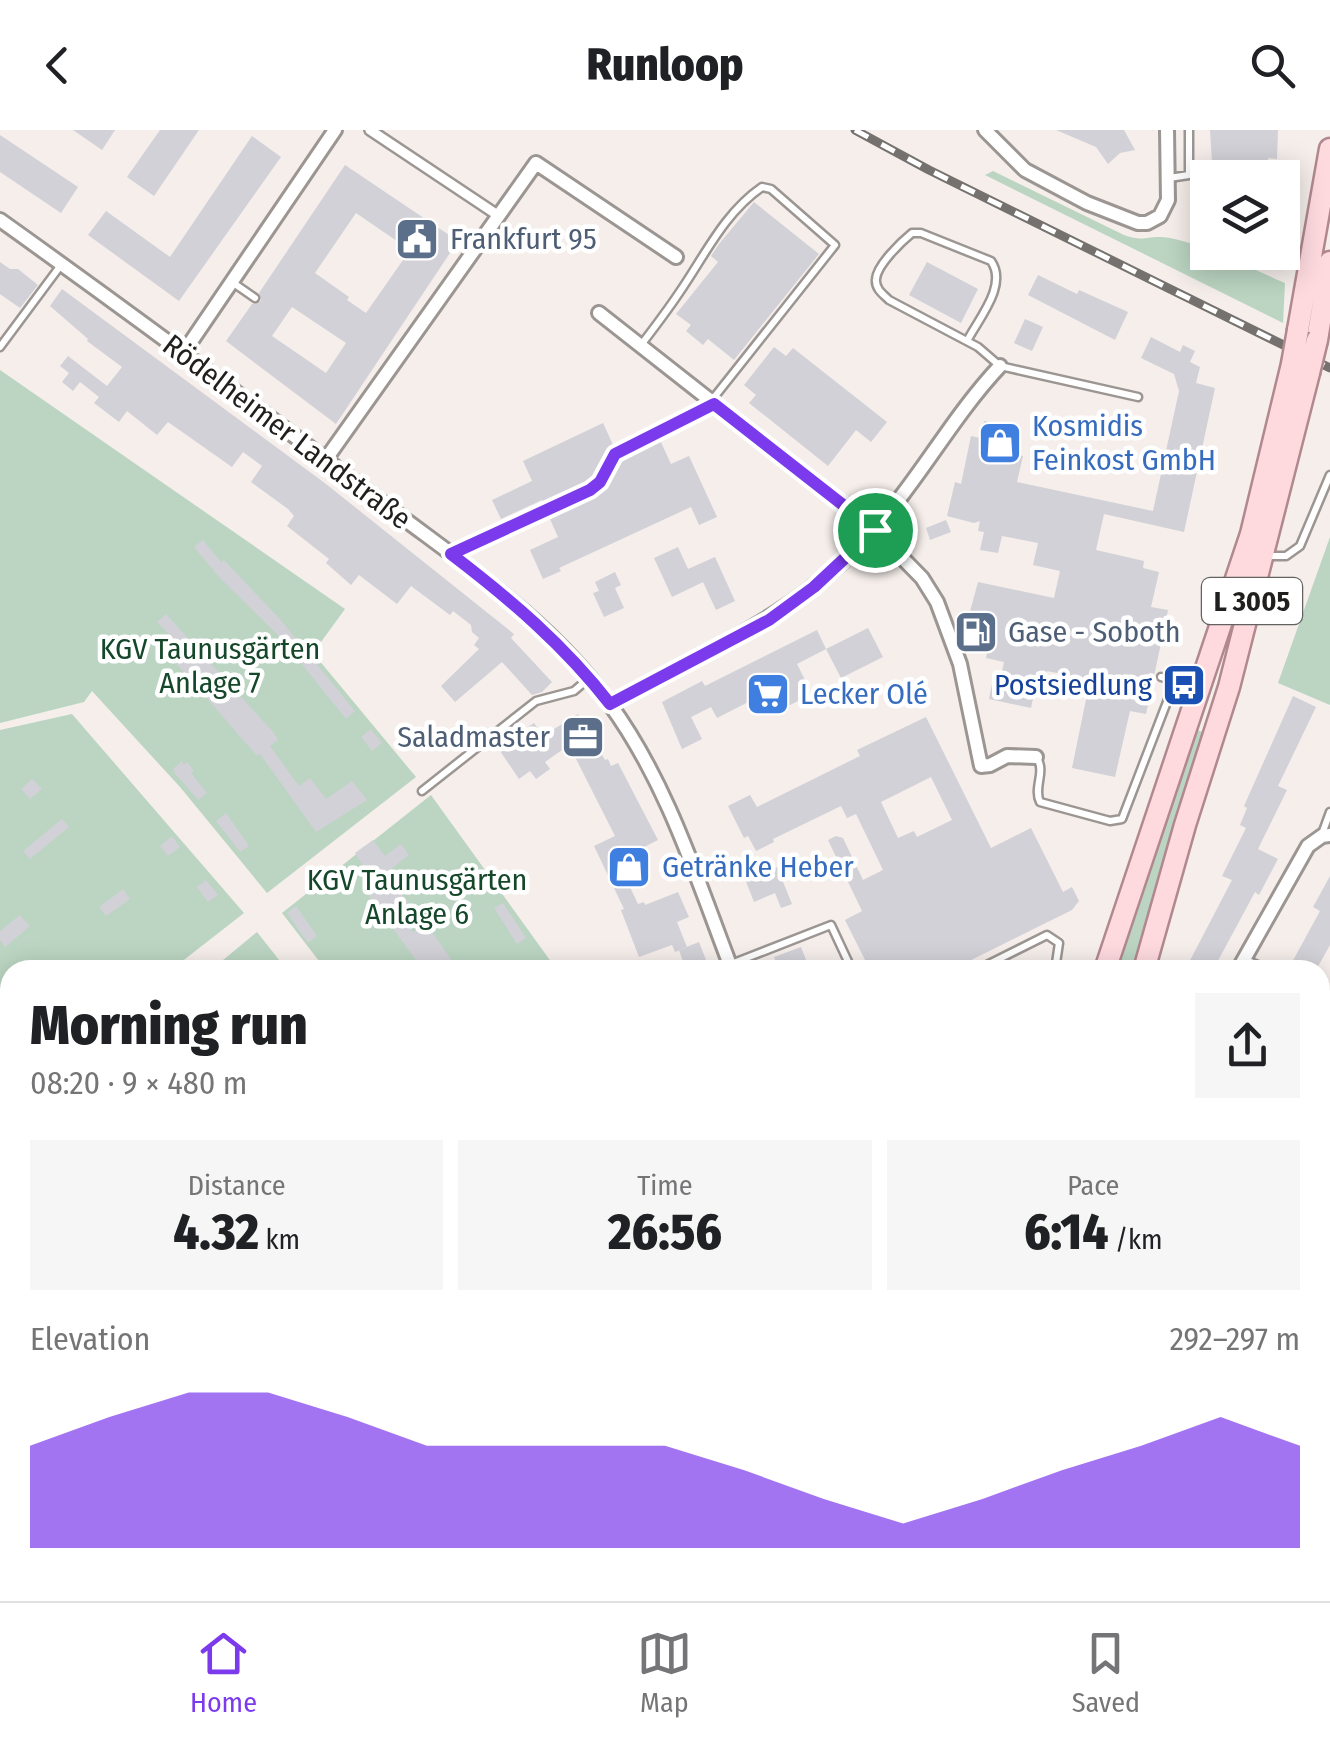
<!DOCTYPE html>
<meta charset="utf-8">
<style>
:root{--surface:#fff;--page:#f6f6f6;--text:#202124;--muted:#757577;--line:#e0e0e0;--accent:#7c3aed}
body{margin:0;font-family:"Fira Sans Condensed",sans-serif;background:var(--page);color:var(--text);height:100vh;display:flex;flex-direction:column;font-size:38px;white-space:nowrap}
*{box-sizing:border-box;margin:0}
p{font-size:32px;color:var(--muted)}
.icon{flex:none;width:55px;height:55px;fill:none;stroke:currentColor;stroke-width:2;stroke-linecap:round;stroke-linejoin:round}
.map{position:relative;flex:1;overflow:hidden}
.drawer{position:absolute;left:0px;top:830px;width:1330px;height:642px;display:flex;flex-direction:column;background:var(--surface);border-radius:30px 30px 0 0;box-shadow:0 5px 25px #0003}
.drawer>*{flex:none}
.buttons{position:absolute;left:1190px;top:30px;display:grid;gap:20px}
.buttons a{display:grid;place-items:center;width:110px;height:110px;border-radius:0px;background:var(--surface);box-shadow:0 5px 25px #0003;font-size:50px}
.pin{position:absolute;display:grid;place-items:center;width:85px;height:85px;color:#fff;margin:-42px;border:5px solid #fff;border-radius:50%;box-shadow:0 2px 10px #0007}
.round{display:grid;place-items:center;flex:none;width:105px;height:105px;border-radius:0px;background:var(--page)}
.summary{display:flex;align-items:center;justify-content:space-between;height:170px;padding:0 30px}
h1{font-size:55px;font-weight:800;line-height:75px}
.figures{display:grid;grid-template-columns:repeat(3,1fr);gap:15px;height:170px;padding:10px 30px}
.figures div{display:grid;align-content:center;border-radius:0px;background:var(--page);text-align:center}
.figures b{font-size:50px;font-weight:800}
.figures small{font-size:28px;font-weight:400}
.figures p{font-size:28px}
.chart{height:280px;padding:20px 30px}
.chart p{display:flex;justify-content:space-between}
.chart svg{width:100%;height:180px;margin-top:10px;fill:var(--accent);opacity:.7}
header{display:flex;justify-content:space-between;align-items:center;height:130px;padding:0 30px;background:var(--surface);font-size:45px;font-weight:800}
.tab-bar{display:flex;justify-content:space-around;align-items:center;height:140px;border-top:2px solid var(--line);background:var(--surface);font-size:28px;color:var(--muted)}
.tab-bar a{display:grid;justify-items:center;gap:5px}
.tab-bar .on{color:var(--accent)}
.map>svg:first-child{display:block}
.green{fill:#bbd5c2}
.building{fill:#d1d1d7;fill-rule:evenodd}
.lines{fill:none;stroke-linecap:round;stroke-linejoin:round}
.service-casing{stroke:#9c9693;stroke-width:11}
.pedestrian-casing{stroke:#9c9693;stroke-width:14}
.minor-casing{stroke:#9c9693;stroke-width:18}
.secondary-casing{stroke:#9c9693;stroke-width:22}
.primary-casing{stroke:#b1888d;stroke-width:25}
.service{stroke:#fff;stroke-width:6}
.pedestrian{stroke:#fff;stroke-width:9}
.minor{stroke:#fff;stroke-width:12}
.secondary{stroke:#fff;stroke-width:18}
.primary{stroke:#fedadf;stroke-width:20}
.rail-casing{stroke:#75716e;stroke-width:9}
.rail{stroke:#fff;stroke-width:5;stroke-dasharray:15;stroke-linecap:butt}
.primary-bridge-casing{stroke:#b1888d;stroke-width:25;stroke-linecap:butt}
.primary-bridge{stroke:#fedadf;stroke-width:20}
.route-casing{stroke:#fff;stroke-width:20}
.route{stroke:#7c3aed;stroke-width:12}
.labels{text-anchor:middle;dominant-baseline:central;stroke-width:9;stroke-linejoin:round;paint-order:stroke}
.shield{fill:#fff;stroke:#646261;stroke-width:2.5}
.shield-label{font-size:28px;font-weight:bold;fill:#211f1d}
.service-label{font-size:30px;fill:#4e5e75;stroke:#fff;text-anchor:start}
.shop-label{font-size:30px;fill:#366cbe;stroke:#fff;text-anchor:start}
.street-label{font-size:30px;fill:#211f1d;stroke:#fff}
.park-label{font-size:30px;fill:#15472a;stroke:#fff}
.transit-label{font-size:30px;fill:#164399;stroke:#fff;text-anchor:end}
</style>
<header><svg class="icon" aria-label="back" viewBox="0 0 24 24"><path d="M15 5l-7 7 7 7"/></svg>Runloop<svg class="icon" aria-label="search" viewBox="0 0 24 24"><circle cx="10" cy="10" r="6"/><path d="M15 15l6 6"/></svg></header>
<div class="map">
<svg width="1330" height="1471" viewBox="0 0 1330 1471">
<rect width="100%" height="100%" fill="#f5eeeb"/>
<path class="green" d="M993,41L1124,105C1144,112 1146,106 1162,107C1196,110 1252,139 1285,153L1283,193L985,45Z
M0,240L345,479L313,523L416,647L267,763L180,657L92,561L84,572L0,593Z
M1330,407V575L1278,553Z
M72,584L244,783L171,840H10V954L0,943V600Z
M1197,600L1205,603L1137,840H1129L1126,836L1112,834Z
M431,665L557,840H326L282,783Z
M257,802L287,840H211Z
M1320,1441L1330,1449V1471H328L345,1462H1320Z"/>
<path class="building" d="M73,0H115L102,20Z
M160,0H199L154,66L127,47Z
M1056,0H1124L1135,20L1120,23L1108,34L1096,17Z
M1210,0H1278L1277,29L1268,28V48H1213Z
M0,5L78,57L61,83L0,42Z
M252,6L281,27L179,171L88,105L106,81L170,127Z
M345,35L458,111L336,294L226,211L252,174L261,171L259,163ZM356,83L410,120L366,183L347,170L349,167L315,143ZM292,177L346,213L326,243L272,206Z
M754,72L819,124L734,230L708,209L703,215L686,201L691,195L676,184L718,132L711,126L719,114Z
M0,132L10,139H18L38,155L20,178L0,164Z
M927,132L978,159L961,193L909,165Z
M1038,145L1077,164L1079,160L1128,182L1115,210L1028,165Z
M62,159L326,354L514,504L511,508L552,552L542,562L532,565L502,532L455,572L441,556L479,519L474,515L479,508L472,502L471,495L453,481L450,485L411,456L397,474L359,445L351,455L326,433L329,429L287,396L294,386L288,379L251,352L262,336L243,322L232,337L168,292L157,305L127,281L119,292L94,273L99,267L80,252L73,261L62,252L69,243L60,236L68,226L107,256L122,237L87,211L88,209L50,176Z
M1025,189L1043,197L1032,221L1014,213Z
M1151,207L1180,222L1183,215L1195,221L1190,232L1200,237L1196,253L1215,258L1184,402L1104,384L1096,420L1144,431L1143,438L1159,442L1151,477L1168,480L1146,584L1130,581L1115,647L1072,638L1090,550L1047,541L1043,560L1035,559L1031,578L989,569L992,554L999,556L1004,532L986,528L993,494L968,489L978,452L1054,468L1060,441L1033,435L1038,413L1002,406L998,423L980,420L984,402L978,401L980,391L974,393L947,386L955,352L961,354L971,306L980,308L984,291L1019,298L1014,324L1023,326L1017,352L1153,381L1179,261L1174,244L1141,228Z
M774,217L786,226L793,218L887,292L871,312L856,300L828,336L749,273L756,265L744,255Z
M603,293L614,317L594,348L586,355L544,375L542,370L501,389L492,370L532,351L523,331Z
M660,310L671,334L689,326L717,387L699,395L691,377L559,438L561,441L543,449L530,420L558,407L549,387L594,366L606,356L620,329Z
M946,390L951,402L930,410L926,398Z
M203,410L221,432L224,430L279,488L355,581L346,589L280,507L220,448L194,417Z
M678,417L688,439L715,427L735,471L716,480L703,452L672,467L654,428Z
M615,442L621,455L615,458L624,478L604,487L593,463L599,461L595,452Z
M166,484L274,603L278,610L270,616L299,656L310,648L326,669L352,651L367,670L316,702L260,624L257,626L168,524L179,515L157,492Z
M868,498L883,527L841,548L826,519Z
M817,500L826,519L797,534L812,564L770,585L760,566L717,588L711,577L691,587L702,609L682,619L662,572L702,551L705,556Z
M1293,566L1316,577L1278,656L1287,660L1258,719L1278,729L1259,765L1255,762L1213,840H1185L1232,750L1222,746L1246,698L1240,695L1247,678L1244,676Z
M578,584L605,630L608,629L611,636L618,633L658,710L630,724L641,746L628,753L638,774L644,772L645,775L678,762L689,787L677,792L687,817L675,822L672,815L639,827L621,780L624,779L594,716L615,706L569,615L545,632L550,639L536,649L530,641L519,649L498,618L534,593L543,606Z
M926,587L991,718L1031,698L1063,762L1072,757L1079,771L1072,780L951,840H870L845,790L862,781L828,710L836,706L843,708L863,750L883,740L856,684L847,688L841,676L773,709L774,712L756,721L748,706L744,708L728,676L750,665L757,677L860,626L857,620ZM931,647L952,690L917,707L914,701L898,708L881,672Z
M371,599L382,613L372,621L361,607Z
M182,631L184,635L187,632L194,641L191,643L207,663L198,670L174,642V638Z
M32,649L42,659L30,669L21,659Z
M226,683L249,716L240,722L216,691Z
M62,689L69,697L30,729L23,721Z
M172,706L180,717L168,726L160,716Z
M373,710L385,726L401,714L409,725L386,743L413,779L402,787L413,802L427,795L452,831L438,840H423L365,760L374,754L355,723Z
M762,736L764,743L777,737L792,774L781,778L775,763L754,772L743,744Z
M1330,746V815L1316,840H1297L1290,836L1320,781L1313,777Z
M206,750L218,765L208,772L197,757Z
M123,759L130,769L106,786L99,777Z
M503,773L526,808L517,814L494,778Z
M296,776L317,806L308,813L287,783Z
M20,785L30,796L5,817L0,810V801Z
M699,812L710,840H686L679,820Z
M801,817L810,840H779L774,827Z"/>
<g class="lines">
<g class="service-casing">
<path id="service" d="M1169,48L1189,45V0
M232,152L255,168
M967,211C979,188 1008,155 991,131L921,103H912C901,112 877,135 876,149C875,159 883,164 889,170L978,217L1000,236L1138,267
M641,215C654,198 667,181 679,163C704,127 724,83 762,57L771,59L835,115L712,270
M0,217L61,135
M452,424L590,361L600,352L615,324L714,275
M1268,426H1286L1300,416L1330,345
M1037,628C1046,642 1033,658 1040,672L1110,691L1122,689L1172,559L1169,549L1161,547
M422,661L536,571L574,561L588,549
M1322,704L1330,682
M1246,830L1270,840
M731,834L831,795L852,840
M977,840L1047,805L1059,813L1055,840
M1320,861L1330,865
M311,1462L315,1471"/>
</g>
<g class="pedestrian-casing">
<path id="pedestrian" d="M370,0L499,86"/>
</g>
<g class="minor-casing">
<path id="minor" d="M985,0L1025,40L1087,73L1138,93H1147L1160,86L1168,70L1167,0
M0,90C129,182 257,277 383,373C463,434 550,490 609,573C667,652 697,749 732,840
M599,183L875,400L922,448L937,472L960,534L981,636L990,635L1007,626L1036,627
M182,225L335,0
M326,329L536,33L676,127
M610,574C706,521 800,484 875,399C920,348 953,286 1000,236
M1238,840L1308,716L1322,706L1330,705
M1320,1077L1330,1080
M0,1161L10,1176
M1320,1226L1330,1229
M0,1347L10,1340
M196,1462L201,1471"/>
</g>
<g class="secondary-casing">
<path id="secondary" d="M973,1462L976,1471"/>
</g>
<g class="primary-casing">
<path id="primary" d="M1298,200L1330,19
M1317,210L1330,132
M1105,840L1251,404L1292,234
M1144,840L1185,695L1229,557L1309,243
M230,1471L247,1462
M274,1471L292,1462"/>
</g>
<use href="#service" class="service"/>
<use href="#pedestrian" class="pedestrian"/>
<use href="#minor" class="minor"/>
<use href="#secondary" class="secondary"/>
<use href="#primary" class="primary"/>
<g class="rail-casing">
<path id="rail" d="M855,0L929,40L1330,238"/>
</g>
<use href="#rail" class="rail"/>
<g class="primary-bridge-casing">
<path id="primary-bridge" d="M1292,234L1298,200
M1309,243L1317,210"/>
</g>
<use href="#primary-bridge" class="primary-bridge"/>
</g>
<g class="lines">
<g class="route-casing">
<path id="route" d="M714,274L875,400L814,457L769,490L610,574C564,515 510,469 451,424L590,360L600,352L615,324Z"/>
</g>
<use href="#route" class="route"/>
</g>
<defs>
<g id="civic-square" transform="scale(2.25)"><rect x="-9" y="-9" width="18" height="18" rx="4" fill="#5c6f8a" stroke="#fff"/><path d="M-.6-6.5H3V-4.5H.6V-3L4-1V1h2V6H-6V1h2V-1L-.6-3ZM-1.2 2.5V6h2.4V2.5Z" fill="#fff"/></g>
<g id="shop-square" transform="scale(2.25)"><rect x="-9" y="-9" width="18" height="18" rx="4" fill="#3f7fe0" stroke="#fff"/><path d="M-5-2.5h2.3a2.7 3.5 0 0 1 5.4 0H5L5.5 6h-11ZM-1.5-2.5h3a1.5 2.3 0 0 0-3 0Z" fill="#fff"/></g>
<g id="fuel-square" transform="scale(2.25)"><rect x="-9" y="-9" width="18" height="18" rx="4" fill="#5c6f8a" stroke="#fff"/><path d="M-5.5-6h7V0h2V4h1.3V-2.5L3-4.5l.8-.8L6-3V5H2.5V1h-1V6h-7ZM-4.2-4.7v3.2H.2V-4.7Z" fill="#fff"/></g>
<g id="bus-square" transform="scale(2.25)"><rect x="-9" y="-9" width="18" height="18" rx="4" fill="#1a4fb4" stroke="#fff"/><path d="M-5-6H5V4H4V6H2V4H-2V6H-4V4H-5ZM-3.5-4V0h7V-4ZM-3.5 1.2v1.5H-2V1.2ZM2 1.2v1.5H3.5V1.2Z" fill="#fff"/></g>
<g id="supermarket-square" transform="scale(2.25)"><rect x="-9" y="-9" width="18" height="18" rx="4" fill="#3f7fe0" stroke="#fff"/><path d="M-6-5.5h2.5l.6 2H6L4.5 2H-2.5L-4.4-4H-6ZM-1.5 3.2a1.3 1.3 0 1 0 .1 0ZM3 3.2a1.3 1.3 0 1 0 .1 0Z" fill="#fff"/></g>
<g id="office-square" transform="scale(2.25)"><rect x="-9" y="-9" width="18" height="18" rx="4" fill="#5c6f8a" stroke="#fff"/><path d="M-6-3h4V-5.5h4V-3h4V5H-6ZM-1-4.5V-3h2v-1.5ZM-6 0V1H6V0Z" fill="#fff"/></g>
</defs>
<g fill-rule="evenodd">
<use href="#civic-square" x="417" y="109"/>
<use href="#shop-square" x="1000" y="313"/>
<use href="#fuel-square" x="976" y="502"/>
<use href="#bus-square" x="1184" y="555"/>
<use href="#supermarket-square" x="768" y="564"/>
<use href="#office-square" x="583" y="607"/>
<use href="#shop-square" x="629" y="737"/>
</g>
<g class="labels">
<rect class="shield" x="1202" y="448" width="100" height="46" rx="8"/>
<g class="shield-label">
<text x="1252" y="471">L 3005</text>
</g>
<g class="service-label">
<text x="450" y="109">Frankfurt 95</text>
<text x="1008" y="502">Gase - Soboth</text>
<text x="550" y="607" text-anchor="end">Saladmaster</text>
</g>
<g class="shop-label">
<text x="1032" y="296">Kosmidis<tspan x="1032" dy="34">Feinkost GmbH</tspan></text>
<text x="800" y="564">Lecker Olé</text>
<text x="662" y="737">Getränke Heber</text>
</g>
<g class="street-label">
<text transform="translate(287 302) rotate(37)">Rödelheimer Landstraße</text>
</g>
<g class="park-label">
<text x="210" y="519">KGV Taunusgärten<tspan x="210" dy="34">Anlage 7</tspan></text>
<text x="417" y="750">KGV Taunusgärten<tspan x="417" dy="34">Anlage 6</tspan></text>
</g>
<g class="transit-label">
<text x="1152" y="555">Postsiedlung</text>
</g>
</g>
</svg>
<div class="buttons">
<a><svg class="icon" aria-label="layers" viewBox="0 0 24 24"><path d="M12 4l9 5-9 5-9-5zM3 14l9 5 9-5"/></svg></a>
</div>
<div class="pin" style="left:875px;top:400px;background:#1e9e55"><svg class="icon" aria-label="arrive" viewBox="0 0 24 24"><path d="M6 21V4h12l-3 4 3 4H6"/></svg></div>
<section class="drawer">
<div class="summary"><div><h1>Morning run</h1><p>08:20 · 9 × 480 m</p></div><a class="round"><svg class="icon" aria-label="share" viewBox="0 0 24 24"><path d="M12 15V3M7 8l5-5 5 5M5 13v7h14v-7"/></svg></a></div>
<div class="figures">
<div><p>Distance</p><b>4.32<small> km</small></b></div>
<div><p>Time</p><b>26:56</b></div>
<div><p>Pace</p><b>6:14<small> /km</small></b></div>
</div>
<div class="chart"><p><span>Elevation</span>292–297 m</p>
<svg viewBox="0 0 160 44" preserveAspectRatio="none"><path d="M0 44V19L10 12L20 6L30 6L40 12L50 19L60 19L70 19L80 19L90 25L100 32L110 38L120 32L130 25L140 19L150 12L160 19V44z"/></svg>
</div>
</section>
</div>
<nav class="tab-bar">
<a class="on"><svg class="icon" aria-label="home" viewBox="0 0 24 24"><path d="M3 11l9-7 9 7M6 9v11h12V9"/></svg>Home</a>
<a><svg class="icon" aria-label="map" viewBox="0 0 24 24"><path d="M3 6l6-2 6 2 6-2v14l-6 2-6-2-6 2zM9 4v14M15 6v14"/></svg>Map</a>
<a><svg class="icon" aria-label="saved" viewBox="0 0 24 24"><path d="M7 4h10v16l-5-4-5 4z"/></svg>Saved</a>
</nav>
